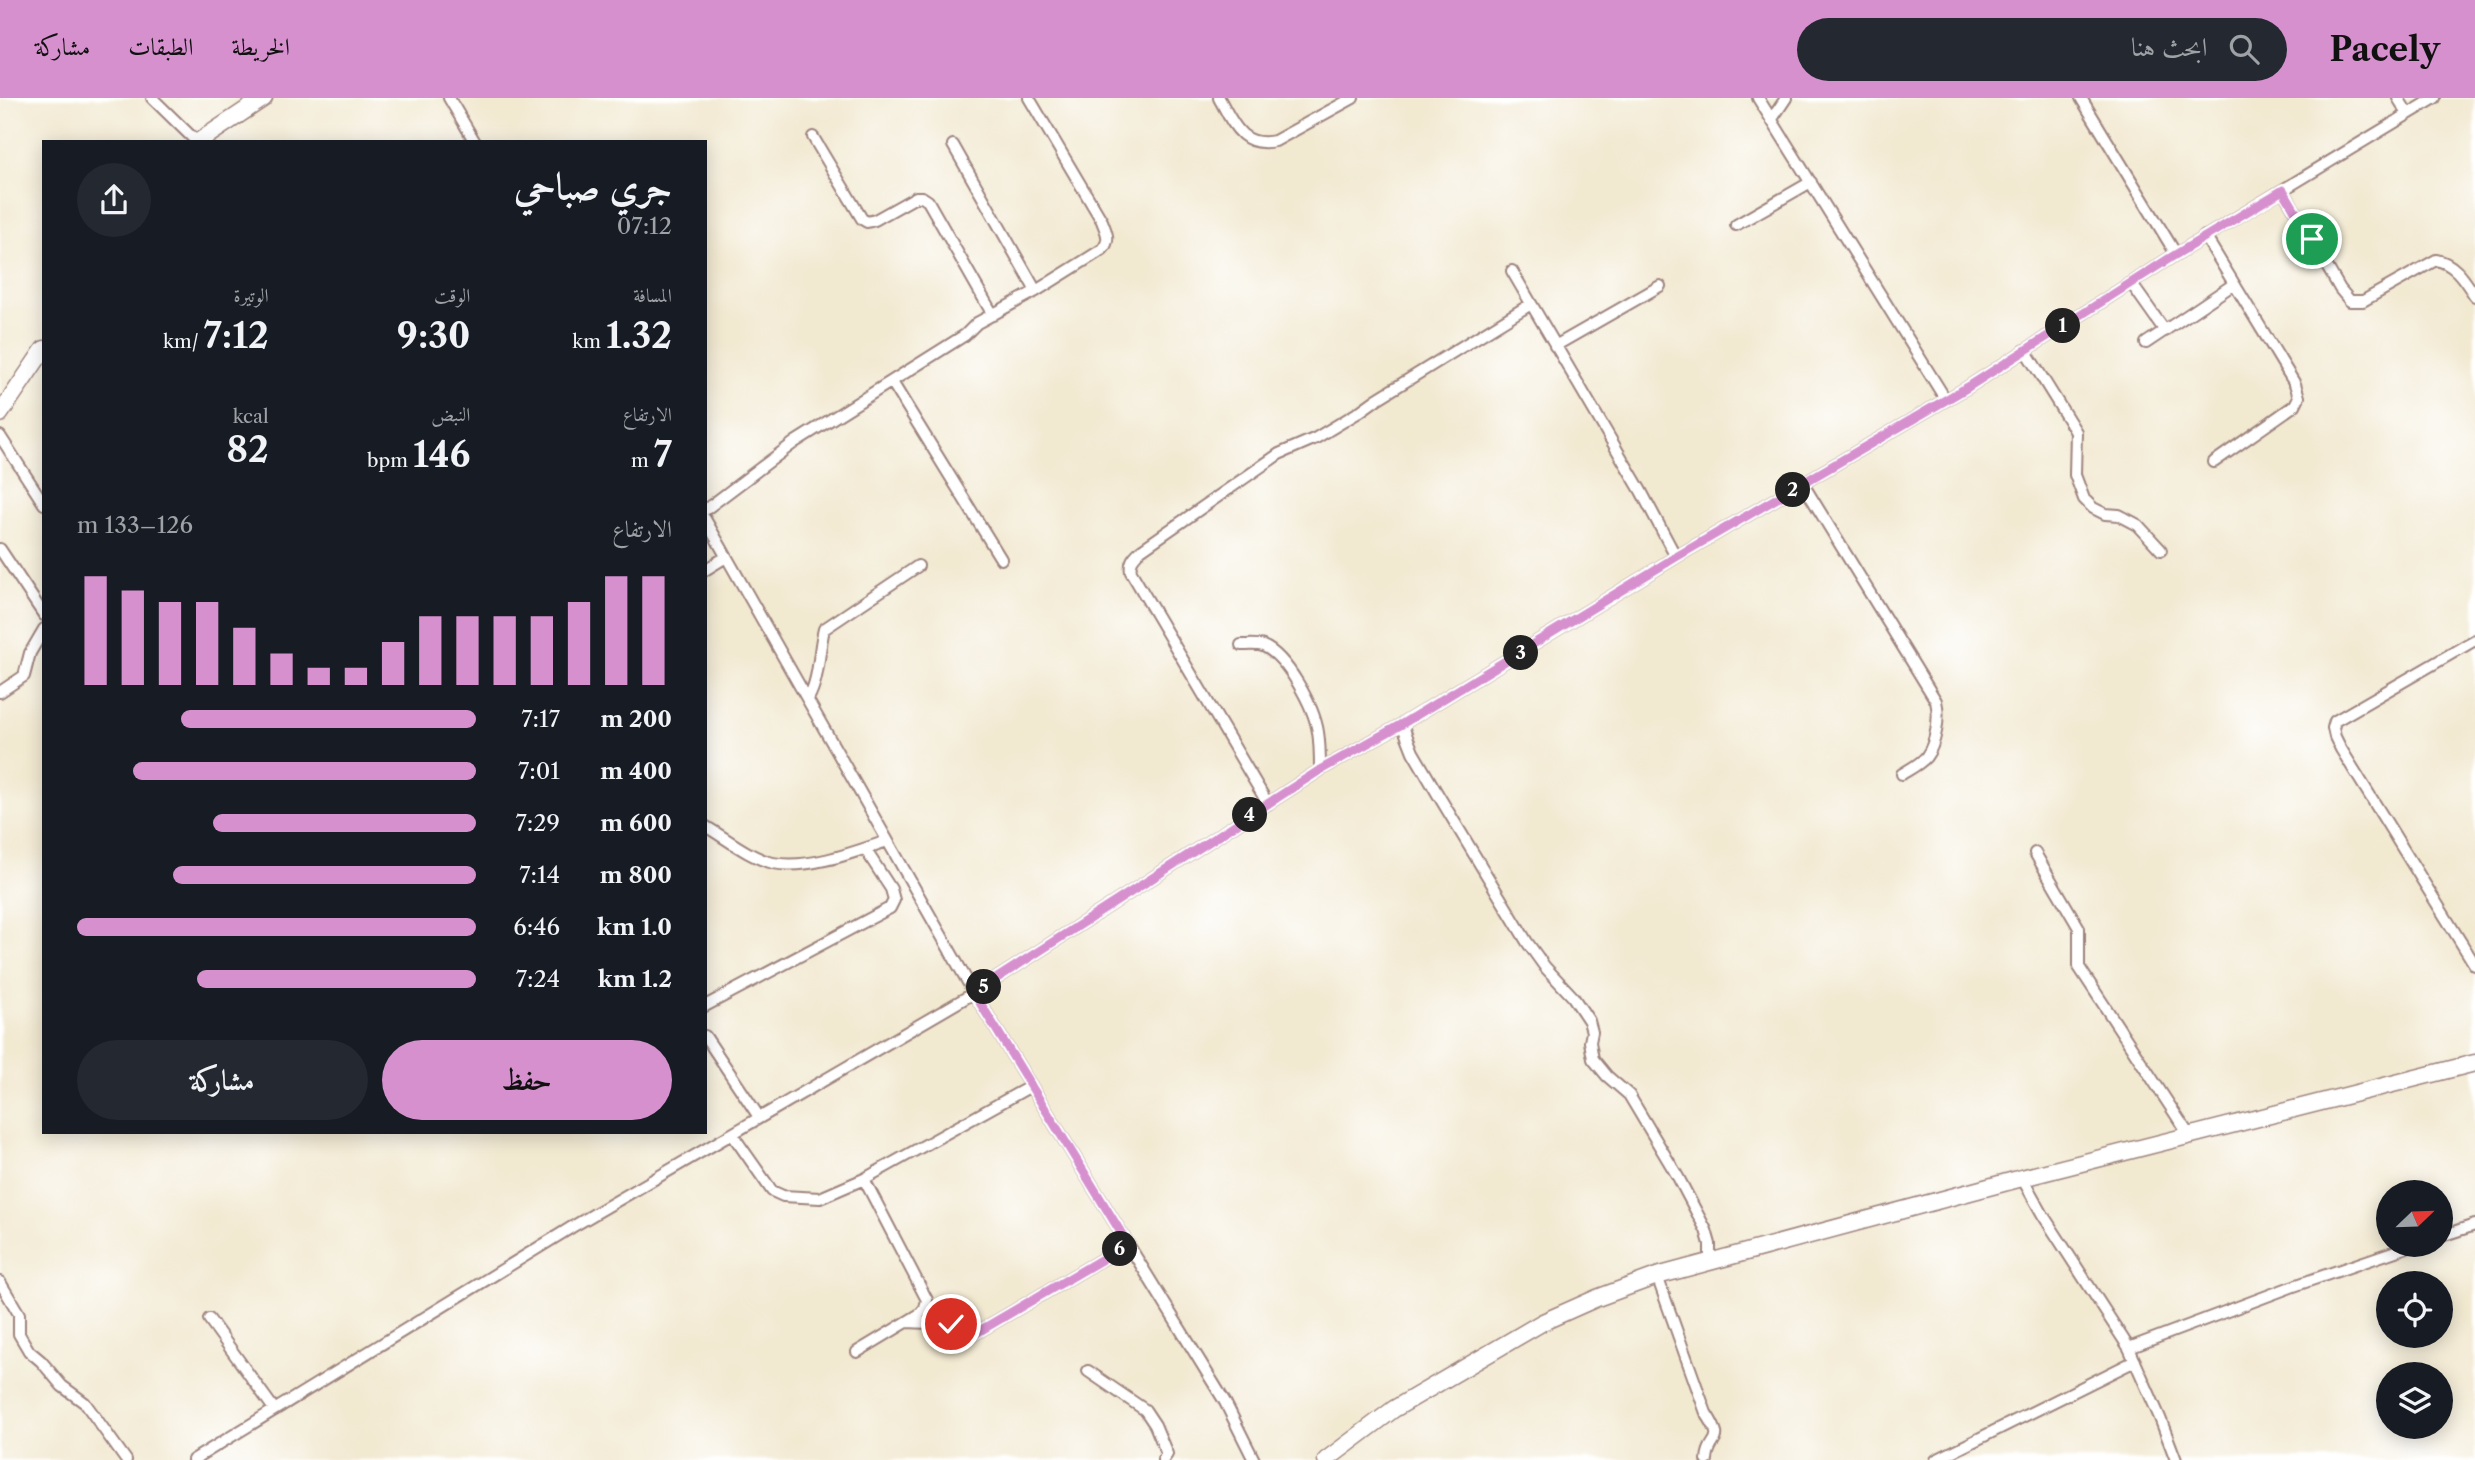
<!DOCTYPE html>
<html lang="ar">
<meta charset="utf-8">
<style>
:root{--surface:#171b24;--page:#242831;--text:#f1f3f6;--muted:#9ea1a6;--accent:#d690ce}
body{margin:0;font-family:"Libre Caslon Text",Amiri,serif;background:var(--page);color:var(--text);direction:rtl;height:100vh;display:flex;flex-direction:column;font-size:26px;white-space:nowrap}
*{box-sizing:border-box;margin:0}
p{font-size:23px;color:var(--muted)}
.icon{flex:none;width:38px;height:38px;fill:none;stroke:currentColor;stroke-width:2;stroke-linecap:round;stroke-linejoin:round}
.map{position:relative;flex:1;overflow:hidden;direction:ltr}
.side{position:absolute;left:42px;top:42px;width:665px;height:994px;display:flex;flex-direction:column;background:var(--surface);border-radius:0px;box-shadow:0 4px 18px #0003;direction:rtl}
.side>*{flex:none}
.needle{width:46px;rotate:67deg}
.fabs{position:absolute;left:2376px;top:1082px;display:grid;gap:14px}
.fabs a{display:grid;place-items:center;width:77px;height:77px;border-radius:50%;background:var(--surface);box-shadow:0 4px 18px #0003;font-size:35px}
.pin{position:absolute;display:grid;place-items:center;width:60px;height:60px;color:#fff;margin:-30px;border:4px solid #fff;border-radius:50%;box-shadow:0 2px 7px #0007}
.km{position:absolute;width:35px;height:35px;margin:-18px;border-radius:50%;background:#222;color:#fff;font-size:19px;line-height:35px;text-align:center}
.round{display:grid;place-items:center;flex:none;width:74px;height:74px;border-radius:37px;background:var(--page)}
.summary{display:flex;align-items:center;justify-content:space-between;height:119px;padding:0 35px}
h1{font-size:38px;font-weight:700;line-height:52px}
.metrics{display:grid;grid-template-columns:repeat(3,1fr);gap:10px;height:119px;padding:7px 35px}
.metrics div{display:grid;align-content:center}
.metrics b{font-size:35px;font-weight:700}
.metrics small{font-size:19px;font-weight:400}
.metrics p{font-size:19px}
.chart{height:196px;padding:14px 35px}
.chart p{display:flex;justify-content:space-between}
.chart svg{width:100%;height:126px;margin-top:7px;stroke:var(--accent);stroke-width:6}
.button{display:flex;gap:14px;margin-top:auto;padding:14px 35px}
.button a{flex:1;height:80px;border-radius:42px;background:var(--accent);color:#111;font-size:28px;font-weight:700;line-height:80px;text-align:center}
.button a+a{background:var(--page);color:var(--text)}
ul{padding:0 35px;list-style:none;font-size:23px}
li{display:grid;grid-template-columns:112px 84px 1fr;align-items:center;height:52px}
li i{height:18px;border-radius:9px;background:var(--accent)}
header{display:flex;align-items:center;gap:42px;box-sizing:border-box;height:98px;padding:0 35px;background:var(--accent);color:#111}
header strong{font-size:33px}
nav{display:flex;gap:38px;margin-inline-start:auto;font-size:24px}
.search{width:490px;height:63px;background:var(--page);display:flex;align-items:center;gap:18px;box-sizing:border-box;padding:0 24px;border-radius:38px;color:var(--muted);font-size:26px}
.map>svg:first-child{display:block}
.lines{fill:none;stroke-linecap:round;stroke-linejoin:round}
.street-casing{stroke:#9e847e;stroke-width:14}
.secondary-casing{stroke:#9e847e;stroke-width:19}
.street{stroke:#fff;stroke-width:10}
.secondary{stroke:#fff;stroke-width:16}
.route-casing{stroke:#fff;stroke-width:14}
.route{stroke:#d690ce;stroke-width:9}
</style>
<header>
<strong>Pacely</strong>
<div class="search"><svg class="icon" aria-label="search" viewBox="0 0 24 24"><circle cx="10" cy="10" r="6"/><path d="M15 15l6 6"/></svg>ابحث هنا</div>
<nav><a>الخريطة</a><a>الطبقات</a><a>مشاركة</a></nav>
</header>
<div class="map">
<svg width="2475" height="1362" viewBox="0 0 2475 1362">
<rect width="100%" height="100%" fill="#fff"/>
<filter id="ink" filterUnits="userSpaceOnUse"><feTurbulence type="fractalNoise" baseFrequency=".0143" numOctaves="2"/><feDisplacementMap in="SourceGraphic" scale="14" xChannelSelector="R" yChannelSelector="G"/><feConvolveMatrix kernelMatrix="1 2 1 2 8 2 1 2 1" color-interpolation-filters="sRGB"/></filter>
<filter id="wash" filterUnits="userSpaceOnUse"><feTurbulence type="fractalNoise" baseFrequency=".00686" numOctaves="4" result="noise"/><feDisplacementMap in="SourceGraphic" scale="28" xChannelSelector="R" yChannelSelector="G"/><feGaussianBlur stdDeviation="1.57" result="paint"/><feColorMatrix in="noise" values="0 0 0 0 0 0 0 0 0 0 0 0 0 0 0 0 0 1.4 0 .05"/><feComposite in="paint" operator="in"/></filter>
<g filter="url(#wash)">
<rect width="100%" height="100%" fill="#f2e9d1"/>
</g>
<g filter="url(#ink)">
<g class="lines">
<g class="street-casing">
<path id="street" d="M152,0L197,44
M449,0L475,44
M1219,0C1233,25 1241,50 1275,43L1353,0
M1758,0L1946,302
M2081,0L2176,156
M2398,0L2408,16
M1772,21L1786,0
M813,39L862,121L867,124L875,122L916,99H922L928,103L993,217
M953,47L1036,193
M2283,92L2340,191L2350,203H2363L2436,162C2455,165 2465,183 2475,198
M1736,127L1811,84
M2205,138L2295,286L2299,299L2295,307L2214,364
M1512,173L1641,393L1676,459
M2131,185L2165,233
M2146,245L2234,186
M1555,248L1660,188
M2025,252L2076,334L2075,377L2084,401L2093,410L2105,416L2119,417L2138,427L2161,452
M892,284L1001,461
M0,338L44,406
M1803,386L1936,603C1940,619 1936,646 1926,659C1920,666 1910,671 1902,676
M705,412L795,344L965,237L977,225L1036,193L1103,151C1111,141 1106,134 1102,123L1029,0
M705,421L974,895L1225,1304L1254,1362
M0,451L44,517
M705,472L726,459
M2475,542L2335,623L2333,630L2335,639L2341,651L2475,867
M1241,547C1248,547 1257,546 1263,548C1287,558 1314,609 1318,634C1320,646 1320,659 1320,672
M0,594L24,578L30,555L44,531
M808,601C820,579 818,555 824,531L918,468
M1402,626L1413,654L1437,695L1527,844L1545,869L1573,899L1589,923L1592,934L1590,944L1593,961L1607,978L1629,997L1678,1079L1706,1132L1710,1146V1165
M1268,706L1131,474C1129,463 1134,459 1141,452L1279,356L1316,340L1359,314L1377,301L1531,206
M705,728C726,740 750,760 773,765C807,772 855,754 887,743
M2035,755L2079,830V869L2189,1037
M705,908L890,810L894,802L891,791L865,751
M705,938L759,1019
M732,1036L772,1093L783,1098L820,1100L864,1081L1031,988
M2022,1080L2043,1117L2129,1250L2160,1320L2176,1362
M2441,1138L2475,1127
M1657,1178L1706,1315C1728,1348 1708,1337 1707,1362
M0,1184L19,1216V1236L29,1253L41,1263L62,1288L85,1305L126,1362
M209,1221L274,1311
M907,1224L951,1226L971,1238L1128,1146
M2129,1250L2291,1189L2416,1146
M857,1254L920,1216L925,1210L927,1202L864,1081
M1088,1273L1145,1312L1155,1327L1167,1356L1163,1362
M193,1362L572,1129L974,895L1320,672L1402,626L1676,459L1968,289L2170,160L2435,0
M1936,1362L2135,1263"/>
</g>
<g class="secondary-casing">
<path id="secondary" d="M198,44L264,0
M0,316L44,251
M1326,1362L1394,1311L1543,1224L1597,1200L1657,1178L2022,1080L2475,965"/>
</g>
<use href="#street" class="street"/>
<use href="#secondary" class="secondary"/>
</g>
</g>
<g class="lines" filter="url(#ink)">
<g class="route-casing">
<path id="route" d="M951,1226L971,1238L1128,1146L974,895L1320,672L1402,626L1676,459L1968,289L2170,160L2283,92L2312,141"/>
</g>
<use href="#route" class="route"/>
</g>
</svg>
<div class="fabs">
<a><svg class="needle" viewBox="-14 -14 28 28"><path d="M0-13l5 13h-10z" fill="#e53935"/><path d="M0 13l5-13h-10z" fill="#9ea1a6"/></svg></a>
<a><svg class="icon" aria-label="locate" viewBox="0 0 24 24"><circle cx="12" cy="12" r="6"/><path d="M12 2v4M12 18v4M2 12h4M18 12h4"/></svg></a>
<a><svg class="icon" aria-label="layers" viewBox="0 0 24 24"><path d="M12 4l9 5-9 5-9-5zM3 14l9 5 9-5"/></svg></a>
</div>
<div class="pin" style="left:2312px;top:141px;background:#1e9e55"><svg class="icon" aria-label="arrive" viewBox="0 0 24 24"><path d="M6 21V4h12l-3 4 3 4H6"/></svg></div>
<div class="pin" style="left:951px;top:1226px;background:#d93025"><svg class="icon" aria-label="check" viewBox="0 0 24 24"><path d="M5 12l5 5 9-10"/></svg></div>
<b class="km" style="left:2063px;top:228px">1</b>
<b class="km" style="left:1793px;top:392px">2</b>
<b class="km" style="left:1521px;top:555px">3</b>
<b class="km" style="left:1250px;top:717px">4</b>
<b class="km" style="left:984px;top:889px">5</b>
<b class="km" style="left:1120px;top:1151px">6</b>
<section class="side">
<div class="summary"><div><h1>جري صباحي</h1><p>07:12</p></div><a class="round"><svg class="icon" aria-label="share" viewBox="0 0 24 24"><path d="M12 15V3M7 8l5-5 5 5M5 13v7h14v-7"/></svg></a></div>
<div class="metrics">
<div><p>المسافة</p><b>1.32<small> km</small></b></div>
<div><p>الوقت</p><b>9:30</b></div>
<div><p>الوتيرة</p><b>7:12<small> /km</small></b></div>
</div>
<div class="metrics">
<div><p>الارتفاع</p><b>7<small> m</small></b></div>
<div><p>النبض</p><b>146<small> bpm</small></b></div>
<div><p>kcal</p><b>82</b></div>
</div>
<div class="chart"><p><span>الارتفاع</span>126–133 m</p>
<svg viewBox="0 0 160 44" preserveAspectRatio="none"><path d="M5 44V6M15 44V11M25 44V15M35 44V15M45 44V24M55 44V33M65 44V38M75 44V38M85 44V29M95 44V20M105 44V20M115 44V20M125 44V20M135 44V15M145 44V6M155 44V6"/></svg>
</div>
<ul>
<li><b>200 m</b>7:17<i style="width:74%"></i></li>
<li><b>400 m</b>7:01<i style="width:86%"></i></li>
<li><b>600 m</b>7:29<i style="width:66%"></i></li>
<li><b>800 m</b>7:14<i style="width:76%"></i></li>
<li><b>1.0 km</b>6:46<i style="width:100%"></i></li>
<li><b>1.2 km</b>7:24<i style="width:70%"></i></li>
</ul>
<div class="button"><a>حفظ</a><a>مشاركة</a></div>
</section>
</div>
